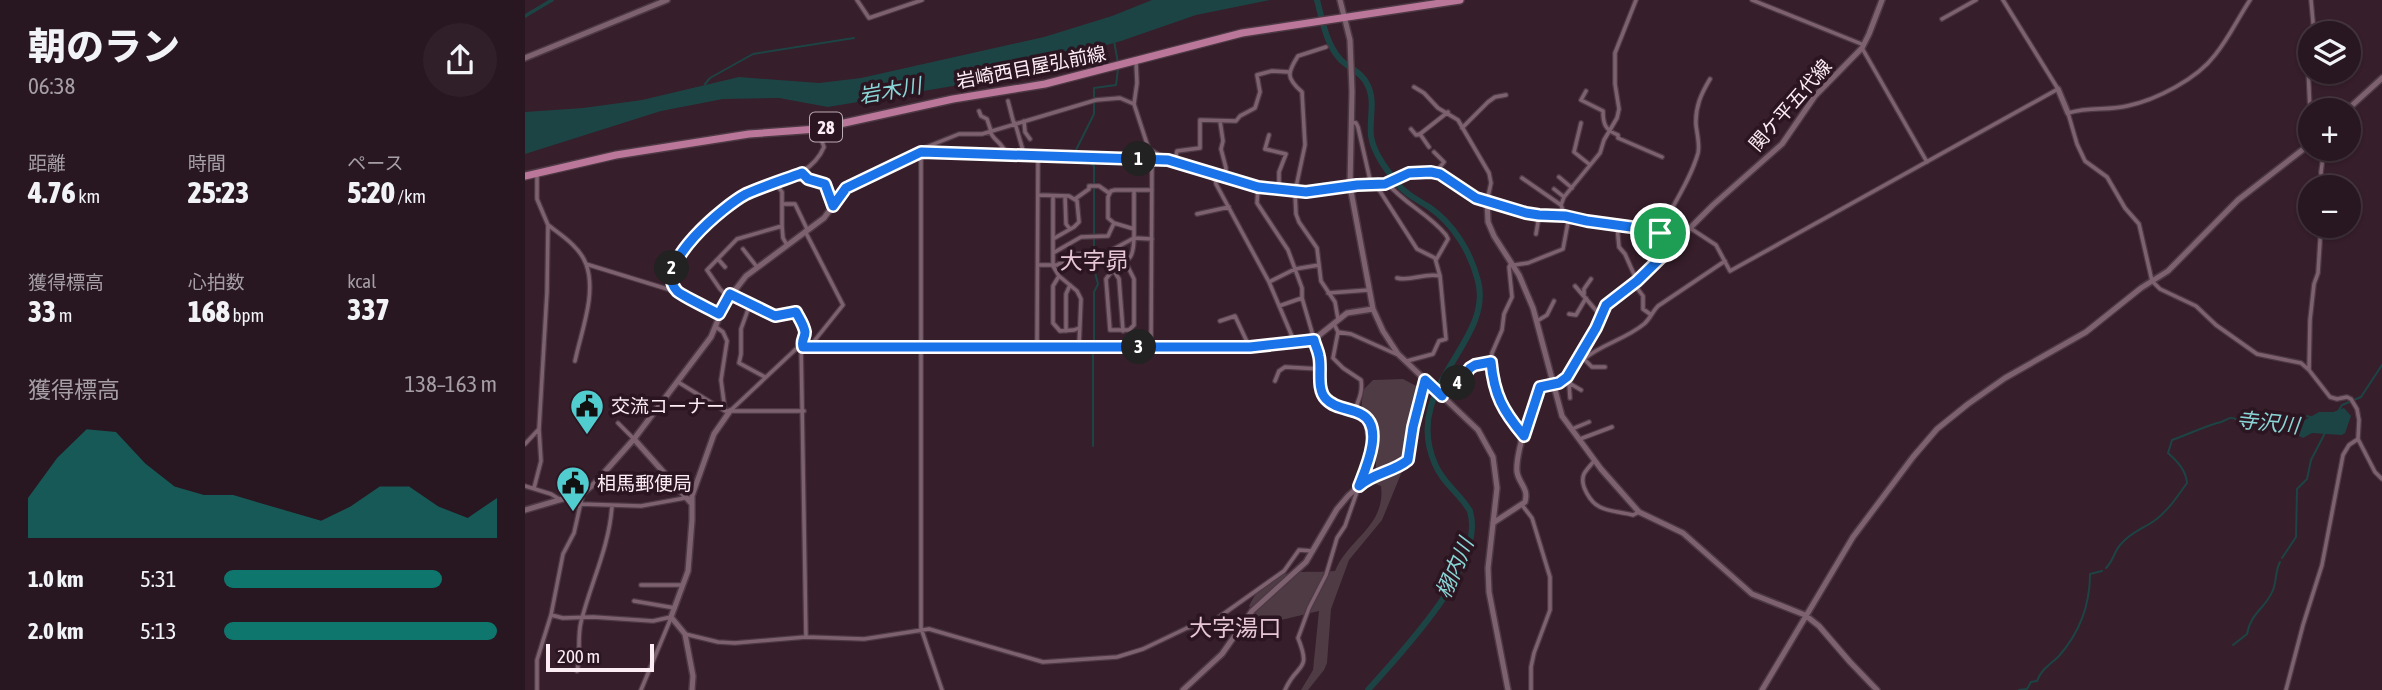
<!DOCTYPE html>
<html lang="ja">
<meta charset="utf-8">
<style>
:root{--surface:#281620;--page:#301f29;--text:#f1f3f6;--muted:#a59fa5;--line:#44353e;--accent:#0f766e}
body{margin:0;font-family:"Asap Condensed","Noto Sans JP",sans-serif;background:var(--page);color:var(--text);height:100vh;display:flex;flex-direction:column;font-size:26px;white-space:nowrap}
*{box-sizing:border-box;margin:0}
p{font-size:23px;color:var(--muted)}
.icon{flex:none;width:38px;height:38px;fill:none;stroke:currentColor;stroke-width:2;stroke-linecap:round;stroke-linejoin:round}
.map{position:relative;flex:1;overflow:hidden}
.sheet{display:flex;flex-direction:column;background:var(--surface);width:525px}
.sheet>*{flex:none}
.tools{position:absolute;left:1773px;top:21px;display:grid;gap:14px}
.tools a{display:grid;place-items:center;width:63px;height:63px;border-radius:50%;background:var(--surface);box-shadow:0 2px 5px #0004,0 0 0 2px var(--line);font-size:35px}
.scale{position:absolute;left:21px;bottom:18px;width:108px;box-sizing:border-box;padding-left:7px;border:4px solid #fcecf3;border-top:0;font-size:19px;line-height:24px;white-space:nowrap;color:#fcecf3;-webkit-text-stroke:5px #2b1521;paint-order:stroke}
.pin{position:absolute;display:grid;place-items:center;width:60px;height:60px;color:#fff;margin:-30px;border:4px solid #fff;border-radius:50%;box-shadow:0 2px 7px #0007}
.km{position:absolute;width:35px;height:35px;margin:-18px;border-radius:50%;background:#222;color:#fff;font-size:19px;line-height:35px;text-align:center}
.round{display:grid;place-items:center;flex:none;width:74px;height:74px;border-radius:37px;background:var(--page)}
.summary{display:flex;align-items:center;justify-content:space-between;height:119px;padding:0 28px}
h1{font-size:38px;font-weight:800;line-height:52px}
.metrics{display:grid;grid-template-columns:repeat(3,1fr);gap:10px;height:119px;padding:7px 28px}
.metrics div{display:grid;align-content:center}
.metrics b{font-size:30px;font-weight:800}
.metrics small{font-size:19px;font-weight:400}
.metrics p{font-size:19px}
.chart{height:196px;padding:14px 28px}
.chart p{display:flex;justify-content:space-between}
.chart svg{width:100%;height:126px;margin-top:7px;fill:var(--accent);opacity:.7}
ul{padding:0 28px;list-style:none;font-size:23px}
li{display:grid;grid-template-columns:112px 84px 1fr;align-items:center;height:52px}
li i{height:18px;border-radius:9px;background:var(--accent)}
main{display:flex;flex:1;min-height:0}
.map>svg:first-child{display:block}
.green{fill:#4e3b44}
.water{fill:#1d4445}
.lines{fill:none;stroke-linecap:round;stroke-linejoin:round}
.stream{stroke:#1d4445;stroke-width:2}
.canal{stroke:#1d4445;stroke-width:3.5}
.river{stroke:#1d4445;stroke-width:6}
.street-casing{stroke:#4d3944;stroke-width:6}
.secondary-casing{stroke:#4d3944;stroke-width:8}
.primary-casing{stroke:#4d3944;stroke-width:10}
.street{stroke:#7d616f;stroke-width:3.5}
.secondary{stroke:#7d616f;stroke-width:5}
.primary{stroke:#ba779a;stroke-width:7}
.route-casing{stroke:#fff;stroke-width:14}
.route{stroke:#1a73e8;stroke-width:9}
.labels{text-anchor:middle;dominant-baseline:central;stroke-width:7;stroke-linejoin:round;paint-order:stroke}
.shield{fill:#2b1521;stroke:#bdacb4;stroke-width:2}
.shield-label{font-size:18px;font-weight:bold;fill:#fcecf3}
.street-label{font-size:19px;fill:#fcecf3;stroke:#2b1521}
.poi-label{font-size:19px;fill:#fcecf3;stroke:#2b1521;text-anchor:start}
.water-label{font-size:21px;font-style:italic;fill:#8ad5d6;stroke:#2b1521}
.quarter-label{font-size:23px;fill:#e6c5d4;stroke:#2b1521}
</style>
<main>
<section class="sheet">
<div class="summary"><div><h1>朝のラン</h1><p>06:38</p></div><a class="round"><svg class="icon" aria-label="share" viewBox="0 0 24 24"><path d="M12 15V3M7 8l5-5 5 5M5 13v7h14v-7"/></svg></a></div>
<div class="metrics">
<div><p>距離</p><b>4.76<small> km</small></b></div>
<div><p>時間</p><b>25:23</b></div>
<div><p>ペース</p><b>5:20<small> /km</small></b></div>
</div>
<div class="metrics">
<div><p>獲得標高</p><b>33<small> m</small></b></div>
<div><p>心拍数</p><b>168<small> bpm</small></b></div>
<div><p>kcal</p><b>337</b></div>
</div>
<div class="chart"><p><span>獲得標高</span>138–163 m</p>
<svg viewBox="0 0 160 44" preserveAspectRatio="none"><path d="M0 44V30L10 16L20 6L30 7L40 18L50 26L60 29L70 29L80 32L90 35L100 38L110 33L120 26L130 26L140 33L150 37L160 30V44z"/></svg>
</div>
<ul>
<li><b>1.0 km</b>5:31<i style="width:80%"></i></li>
<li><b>2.0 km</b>5:13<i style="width:100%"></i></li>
</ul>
</section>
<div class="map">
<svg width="1857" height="690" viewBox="0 0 1857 690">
<rect width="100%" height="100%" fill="#361e2a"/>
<path class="green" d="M878,379L897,389L883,457L857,520L824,560L806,609L802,663L799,670L783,690H776L788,670L794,611L756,620H736L724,606C744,564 771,574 810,571C823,539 861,526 856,486L851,484V457L840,436L836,412L838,390L848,380Z"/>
<path class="water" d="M627,0H745L671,15L596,41L446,83L303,107L254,98L198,99L136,111L0,154V112L58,108L117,100L214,77L294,83L336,78L519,37L587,16Z
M1819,408L1826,416L1820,433L1817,435L1787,433L1778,438L1774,436L1773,424L1794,412H1808Z"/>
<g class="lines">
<path class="stream" d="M589,41L593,63
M180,84L185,78L228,54L329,38
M549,154L569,114V88L591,85L593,69
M562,160L569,166V269L573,284L569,292V344
M1814,410L1817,405L1836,397L1857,365
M1782,416L1788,418
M568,446V350
M1757,558L1771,537L1772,489L1782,479L1786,460L1800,433
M1581,568C1589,560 1589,551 1596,544C1605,533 1617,529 1629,521C1643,511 1652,497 1662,483C1661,470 1652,461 1643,453L1647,440C1664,434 1680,426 1696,422C1700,421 1704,417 1707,418C1711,418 1714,421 1717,424L1731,417L1742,419L1752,425L1774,427
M1708,645L1722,634C1726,612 1741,608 1748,590C1752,580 1750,571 1755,562
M1494,690L1502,689L1506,682L1512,681C1517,668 1525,665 1534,656C1555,632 1565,606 1565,574L1577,571"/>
<path class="canal" d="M0,16L27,0"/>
<path class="river" d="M792,0C797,19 801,44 815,59C823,68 837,72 842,84C851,100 844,118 846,136C848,152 861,169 871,182C880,194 893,200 904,207C929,224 946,253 953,281C969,342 876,387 910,464C917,482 935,494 945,511C961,566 877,651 843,690"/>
<g class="street-casing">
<path id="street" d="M332,0L344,18L397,0
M1227,0L1339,45
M1725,0C1713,18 1704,38 1690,55C1672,79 1631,100 1602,106C1582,111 1566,106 1543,113L1552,144L1560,161L1582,177L1600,208L1614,224L1627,281L1635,289L1671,306L1691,325L1732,354L1776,363L1784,370L1805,397L1812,399L1822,397L1826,399L1832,409L1834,420L1833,439L1850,472L1857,479
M1786,0L1789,33
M1417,19L1451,0
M801,47L773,56C762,73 761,78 777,92L780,145L770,192L771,214L774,222L792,248L796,281L810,302L813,319
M1337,48L1402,162
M1785,59L1783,68L1785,110
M889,87L899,93L913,108L933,120L964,173L966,183L962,201
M1061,91L1056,100L1078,111C1078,124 1080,130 1093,135V138L1137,157
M483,101L489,124
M609,104L612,83L611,61
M454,111L456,116L462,119L466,131
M499,121L500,132L505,139
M695,121L698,141L696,149L701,168L699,177
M826,122L831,123L833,127L846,184
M490,123L499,154
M1056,123L1049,152L1064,164
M937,128L963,102L970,97L981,95
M886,129L891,135L895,134L904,147
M465,131C468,141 477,141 481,154
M895,134L923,112
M744,135L740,149L761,154L754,172V189
M626,150L643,160
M909,152L919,162L911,172
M650,161L652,151L675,148V120L711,121L715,116L730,108L735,92L732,75L747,71L764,72
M277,173L283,179L300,184L308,206
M689,173L691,184L744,282L769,341
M1034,177L1047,188
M997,178L1036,205
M250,183L257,192V226
M863,184C880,204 904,214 921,235L923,239L911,260
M851,185L892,249L910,258L915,276L921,339L914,341L908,354L882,361
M733,187L732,203L763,250L777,288V298L794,356L797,393L801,399L811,406L837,414L845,423L848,446L820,526L812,538L801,575L784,608L773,638C787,673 772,662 760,690
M1797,187L1796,172L1799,149
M1029,189L1039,197
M609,191V229
M513,195L544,196L552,201L554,222L549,227L528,239
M528,196V266L534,276L528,286V323L535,331L549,330L554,328
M540,196L541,224L545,229
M550,199L564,189V186H574L584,193
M258,204H270L282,229
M672,214L704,207
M1040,216L1036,205L1039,197L1075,153L1079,140L1092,118L1094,109L1090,84V53L1111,0
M23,225C36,235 55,247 61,264C72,293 56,332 50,361
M1092,226L1094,247L1100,254L1112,281
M1165,228L1191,245L1205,271L1533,89L1478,0
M280,231L318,305L290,340L289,346
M1135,233C1146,206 1165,182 1173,153C1175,145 1172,134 1171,125C1170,107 1176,94 1185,79
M1011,234L1014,216
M218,249L232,267
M583,252V261L594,279L598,331
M528,253L556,237L583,236L589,223
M193,259L200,267
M601,263L609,279V325L604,330H585L581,279C598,253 610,273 609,229L589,223L583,218V197L586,191L590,190H627
M986,263L984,267L987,297L979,314L977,330L967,353L966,362L968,385L973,399L979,410L998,434
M61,264L152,292L195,314
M513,265H532L553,254L583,252L609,238L627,239
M989,265L1003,263L1038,249L1044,217
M534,276L552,291L556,299L554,347
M872,278C886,282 900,272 915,276
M744,282L770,269L794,265
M1109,284L1118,296V309L1125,314
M1050,286L1075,315
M152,292C148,284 144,276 148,267C157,245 198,206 219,195C247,180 285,180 299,147L293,131
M803,293L844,290
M1059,294V289L1066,279
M207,295L250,316L271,312C276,323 282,330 276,342L281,637
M203,297L195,289L182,270L212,239L257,226L258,238L262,245
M225,304L216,329V354L214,363L240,377
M754,306L777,298
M1044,314L1051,315L1061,298
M695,321L710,316L724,346
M1012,321L1022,315L1029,301
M809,324L813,332L826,334L871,354
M191,327L198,332L202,341L196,380L200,410
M541,331V294L545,285
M813,332L808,358L818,368L836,380C838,393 833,401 829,412
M512,347L513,157
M1054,358L1059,359C1077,344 1101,339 1119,324C1125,319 1127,312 1133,306L1200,261
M1059,359L1067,367H1080
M1784,370L1785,320L1789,284L1793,273L1796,226
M1042,377L1044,383L1045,398
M750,381L754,371L760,367L795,369
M153,382L200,411H279
M1044,383L1056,390
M917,396L924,381L931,385C942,371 948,364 966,362
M205,411L271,349L289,346L396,347
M93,423L109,439
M1047,429L1064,422
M1055,439L1087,427
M0,444L14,429
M1069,461C1066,465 1061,470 1059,474C1054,485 1066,503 1075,507C1084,512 1098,512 1108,515L1114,512
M0,486L26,494L34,499
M9,488L16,461L14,429L22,292L23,225L12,199V174
M56,504L116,506L160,498
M997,505L1007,518L1025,577V610L1009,653L1006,667V690
M116,585H156
M109,601L150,608
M26,615L38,618L68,617L128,621L146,617
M160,634L193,642L210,643L281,637L339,639L404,629L518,662L592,657L618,649L662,628L687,622L759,571L774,550L788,551
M52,671C56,655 52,638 56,622C66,582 84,548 87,506
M12,690V660L26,615L38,554L49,533L58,493
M116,690L146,618
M417,690L396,628V152L399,148L434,134H457L571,100L595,98L609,104L627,159L626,347
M1761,690L1778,625L1797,565L1818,455L1824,445L1833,439"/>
</g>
<g class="secondary-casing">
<path id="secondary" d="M815,0L825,40L827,91L825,186L848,309L858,331L873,354L953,430L968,457L972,488L963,568L964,592L983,690
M0,58L142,0
M1533,89L1543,113
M1822,110L1857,78
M962,201L963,222L969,236L994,275L1008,308L1037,416L1076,469L1114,512L1158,533L1227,594L1280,615L1294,626L1325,662L1352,690
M396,347L753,346L769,341H787L822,313L848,309
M109,439L167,504
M0,510L58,493L69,484L109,439L186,337L200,303L221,276L299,218L321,188L396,152L643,160L733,187L781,192L833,185L860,184L884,173L906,171L915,174L951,198L1001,213L1014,216H1040L1061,221L1106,227L1155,239
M968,523L1000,502C1004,488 994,484 992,472C990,455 1007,402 1015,387L1034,383L1042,377L1071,328L1081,305L1112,281L1188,205L1257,144L1290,96L1337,48L1344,34L1357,0
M167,690L168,676L160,634L146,617L163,571L167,520V496L189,434L205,411
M658,690L697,654L727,611L781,562L812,509L823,496L842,479L870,468L883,460L888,427L900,380
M1237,690L1328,537L1388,457L1412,429L1443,404L1480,378L1561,332L1616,288L1643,271L1713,200L1785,144"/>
</g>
<g class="primary-casing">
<path id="primary" d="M0,176L91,155L224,134L292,129L428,99L520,84L717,33L935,0"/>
</g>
<use href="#street" class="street"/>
<use href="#secondary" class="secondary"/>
<use href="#primary" class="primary"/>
</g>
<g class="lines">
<g class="route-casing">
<path id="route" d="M396,152L643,160L733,187L781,192L832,185L860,184L884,173L906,172L915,174L951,198L1001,213L1014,215L1040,216L1062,221L1106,227L1155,239L1112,281L1081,305L1071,328L1042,377L1034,383L1015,387L999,436C978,411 969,395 966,362L950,365L945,368L932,385L924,382L917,396L900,380L888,427L883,460C869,472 848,473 834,486C841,468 860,426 836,414C825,408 810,409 801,399C791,389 797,368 794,356C793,350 790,345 789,340L725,347H278C276,340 280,338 280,332C279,325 274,318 271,312L250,316L205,294L194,314C187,310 155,295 152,291C127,265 200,205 221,194C239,186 258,180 277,173L283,179L300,184L308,206L321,188Z"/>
</g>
<use href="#route" class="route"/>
</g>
<defs>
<g id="civic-pin" transform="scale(1.75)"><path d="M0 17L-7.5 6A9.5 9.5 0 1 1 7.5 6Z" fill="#52cdcf" stroke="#2b1521"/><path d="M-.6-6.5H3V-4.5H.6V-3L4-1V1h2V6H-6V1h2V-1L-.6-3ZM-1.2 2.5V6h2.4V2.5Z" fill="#111"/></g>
</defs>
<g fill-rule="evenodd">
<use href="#civic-pin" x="62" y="406"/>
<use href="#civic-pin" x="48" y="483"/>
</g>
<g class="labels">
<rect class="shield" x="285" y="112.5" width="32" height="29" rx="5"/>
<g class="shield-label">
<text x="301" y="127">28</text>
</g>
<g class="street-label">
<text transform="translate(506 67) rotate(-11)">岩崎西目屋弘前線</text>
<text transform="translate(1265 105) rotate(-49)">関ケ平五代線</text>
</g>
<g class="poi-label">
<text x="86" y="406">交流コーナー</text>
<text x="72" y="483">相馬郵便局</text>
</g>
<g class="water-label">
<text transform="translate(365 90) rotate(-10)">岩木川</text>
<text transform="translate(1743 422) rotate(6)">寺沢川</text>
<text transform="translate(929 568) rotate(-67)">栩内川</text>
</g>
<g class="quarter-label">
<text x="569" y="261">大字昴</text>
<text x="710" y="628">大字湯口</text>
</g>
</g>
</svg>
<div class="tools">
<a><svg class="icon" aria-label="layers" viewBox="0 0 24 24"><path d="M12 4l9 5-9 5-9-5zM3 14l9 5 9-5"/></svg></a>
<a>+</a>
<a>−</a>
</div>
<div class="scale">200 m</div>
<div class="pin" style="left:1135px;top:233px;background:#1e9e55"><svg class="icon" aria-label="arrive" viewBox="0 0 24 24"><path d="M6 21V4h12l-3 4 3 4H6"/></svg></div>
<b class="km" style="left:614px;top:159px">1</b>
<b class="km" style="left:147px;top:268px">2</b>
<b class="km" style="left:614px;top:347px">3</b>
<b class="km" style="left:933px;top:383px">4</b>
</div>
</main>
